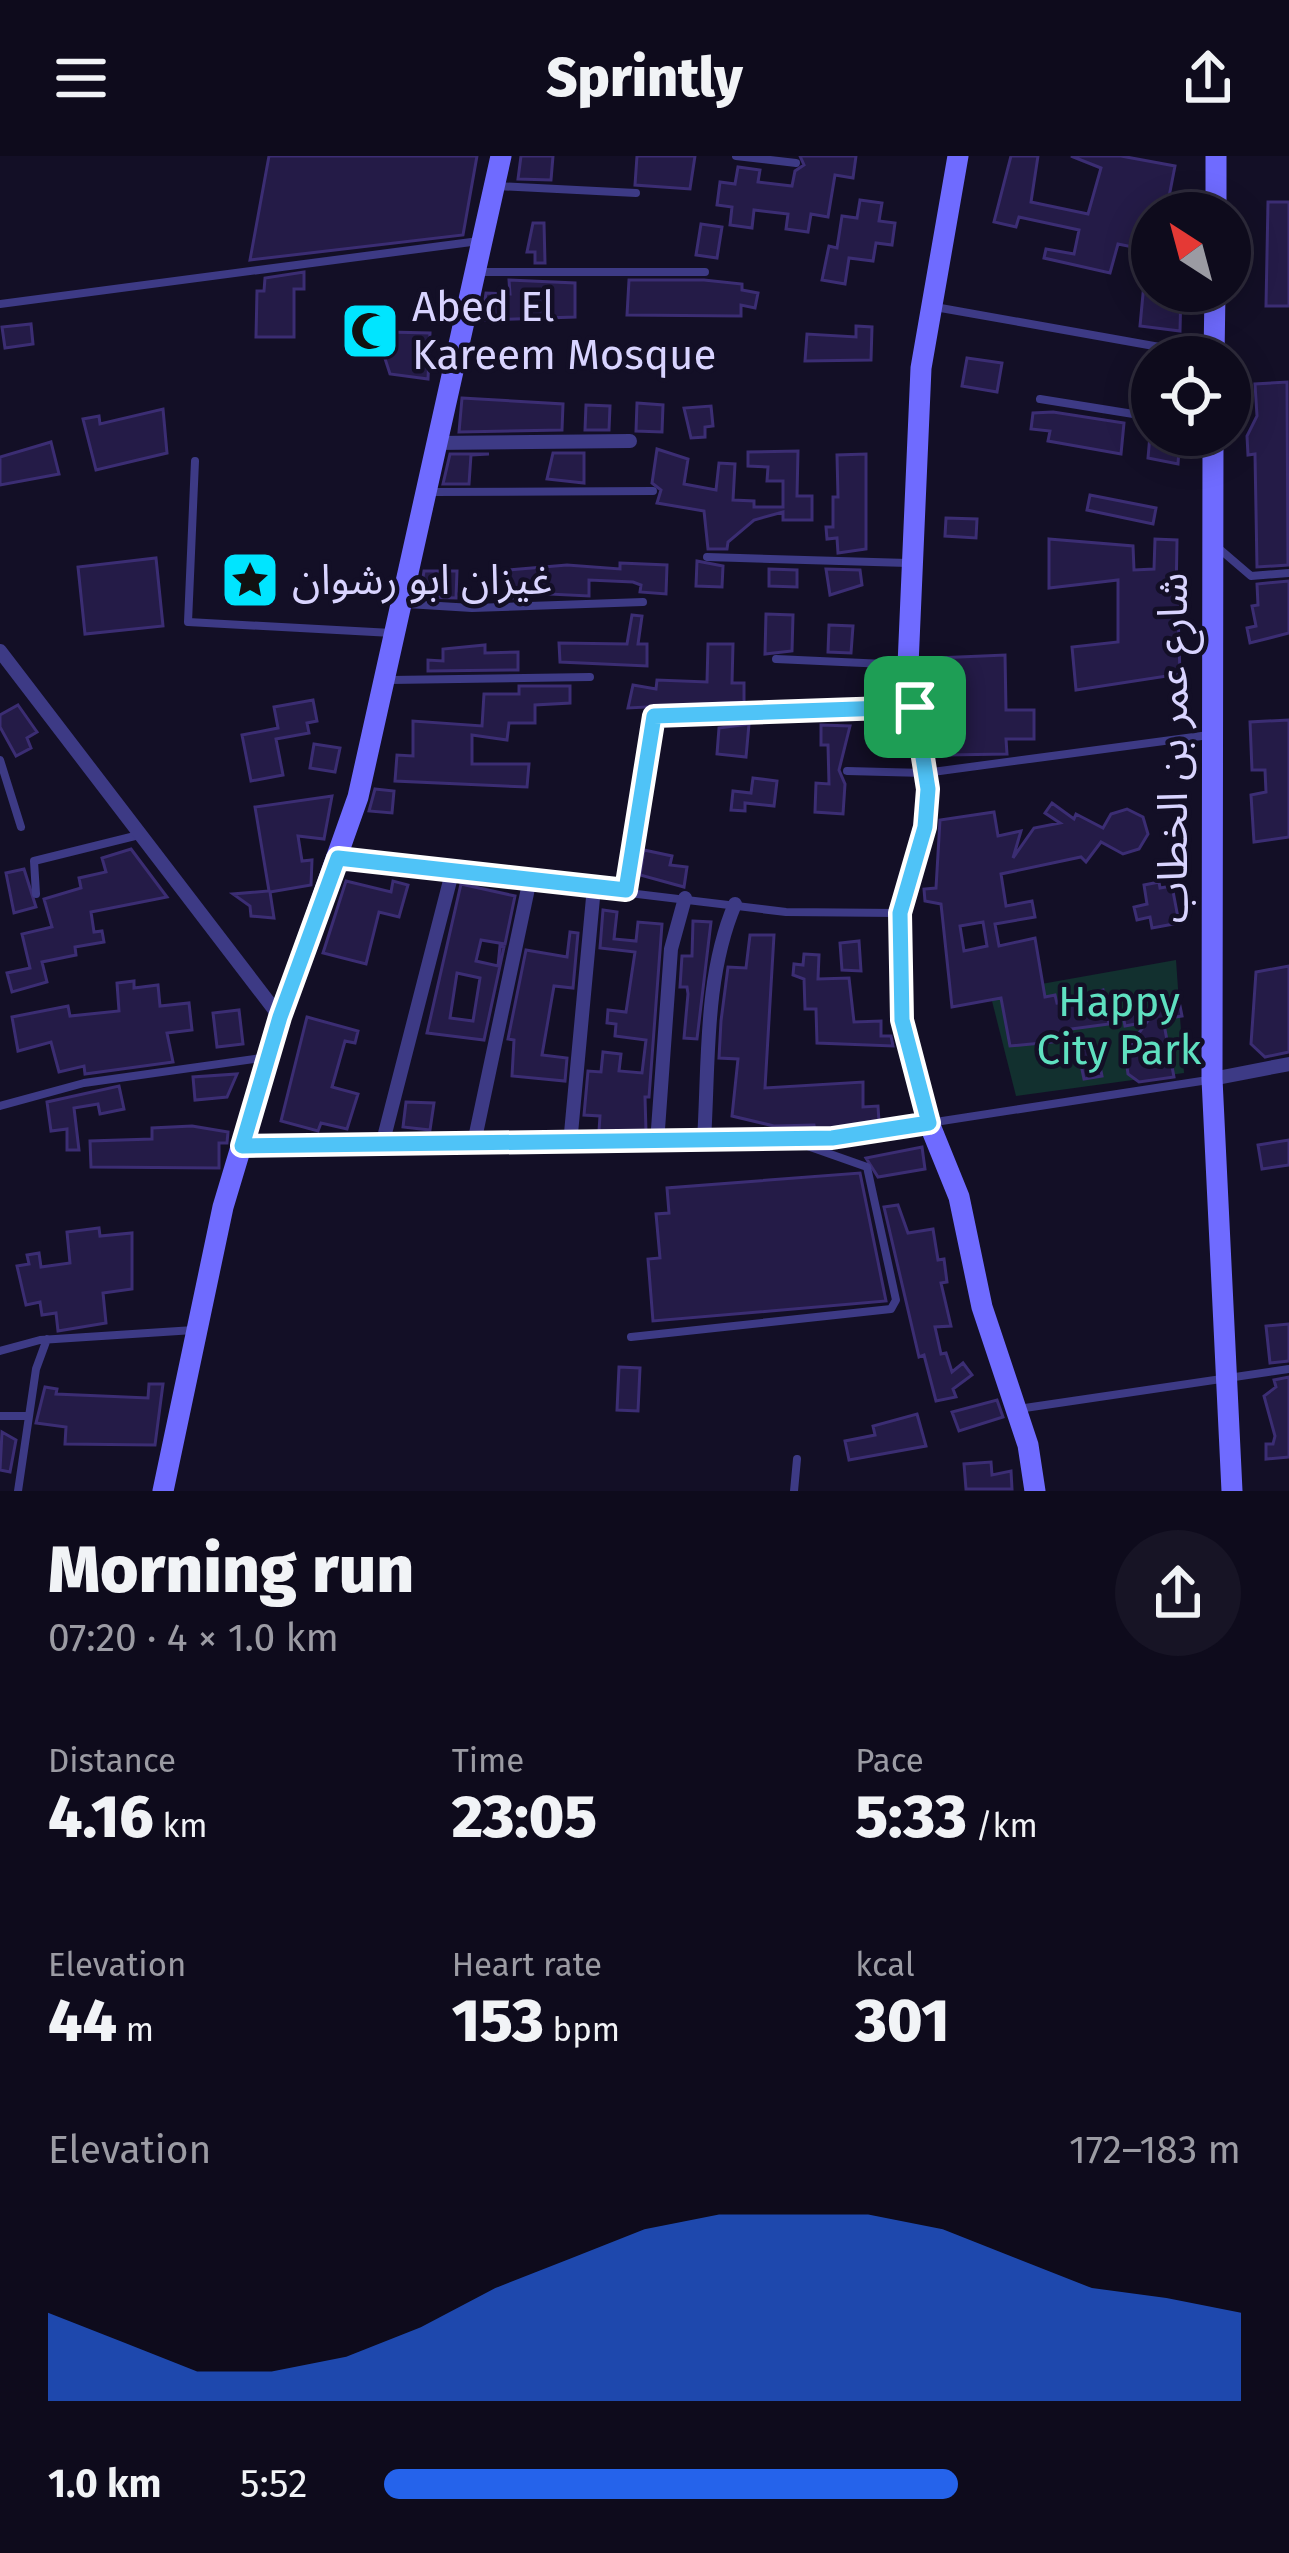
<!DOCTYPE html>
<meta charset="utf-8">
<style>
:root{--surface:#0e0b1c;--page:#171425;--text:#f1f3f6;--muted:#9b9ba3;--line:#2e2b3b;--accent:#2563eb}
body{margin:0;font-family:"Fira Sans","Noto Sans Arabic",sans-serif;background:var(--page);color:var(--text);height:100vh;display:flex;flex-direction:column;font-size:45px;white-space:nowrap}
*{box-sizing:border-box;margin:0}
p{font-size:39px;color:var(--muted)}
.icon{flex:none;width:66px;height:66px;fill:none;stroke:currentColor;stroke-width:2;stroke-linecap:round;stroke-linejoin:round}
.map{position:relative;height:1335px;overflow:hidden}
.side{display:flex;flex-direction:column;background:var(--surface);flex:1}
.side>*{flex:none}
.needle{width:78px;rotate:324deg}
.fabs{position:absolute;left:1131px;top:36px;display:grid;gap:24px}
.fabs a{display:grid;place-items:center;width:120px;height:120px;border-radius:50%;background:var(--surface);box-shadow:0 6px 30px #0003,0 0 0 3px var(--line);font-size:60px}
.pin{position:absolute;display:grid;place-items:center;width:102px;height:102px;color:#fff;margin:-51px;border-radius:24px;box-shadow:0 6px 18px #0006}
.round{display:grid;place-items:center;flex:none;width:126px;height:126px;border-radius:63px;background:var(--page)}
.summary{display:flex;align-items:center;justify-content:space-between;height:204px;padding:0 48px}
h1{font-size:66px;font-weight:800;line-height:90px}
.figures{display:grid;grid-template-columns:repeat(3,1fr);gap:18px;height:204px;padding:12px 48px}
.figures div{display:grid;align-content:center}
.figures b{font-size:60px;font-weight:800}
.figures small{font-size:33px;font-weight:400}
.figures p{font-size:33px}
.chart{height:336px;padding:24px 48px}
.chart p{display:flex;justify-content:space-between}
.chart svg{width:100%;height:216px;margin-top:12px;fill:var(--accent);opacity:.7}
ul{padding:0 48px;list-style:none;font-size:39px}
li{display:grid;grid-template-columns:192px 144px 1fr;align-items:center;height:90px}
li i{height:30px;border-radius:15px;background:var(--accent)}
header{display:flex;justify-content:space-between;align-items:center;height:156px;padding:0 48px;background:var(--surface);font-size:54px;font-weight:800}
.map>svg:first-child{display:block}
.green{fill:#12302f}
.building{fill:#241b47;stroke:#3b2d73;stroke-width:3;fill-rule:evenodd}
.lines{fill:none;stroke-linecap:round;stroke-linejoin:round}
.lane{stroke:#3d3a85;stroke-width:8}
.street{stroke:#3d3a85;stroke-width:14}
.secondary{stroke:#6f6bff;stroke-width:21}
.route-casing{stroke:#fff;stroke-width:24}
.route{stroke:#4fc3f7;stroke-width:15}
.labels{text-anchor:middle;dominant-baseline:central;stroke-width:9;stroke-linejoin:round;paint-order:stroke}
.poi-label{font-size:42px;fill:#d9d4ff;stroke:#130f26;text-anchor:start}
.street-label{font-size:42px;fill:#d9d4ff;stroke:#130f26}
.park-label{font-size:42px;fill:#5fe0c0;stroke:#130f26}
</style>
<header><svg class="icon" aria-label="menu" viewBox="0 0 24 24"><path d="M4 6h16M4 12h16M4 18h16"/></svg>Sprintly<svg class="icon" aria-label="share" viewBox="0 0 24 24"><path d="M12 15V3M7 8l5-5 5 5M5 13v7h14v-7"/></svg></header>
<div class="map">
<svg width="1289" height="1335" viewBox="0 0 1289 1335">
<rect width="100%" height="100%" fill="#130f26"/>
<path class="green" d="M1176,804L1184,917L1016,940L990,837Z"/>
<path class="building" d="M269,0H477L463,79L250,104Z
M521,0H553L551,24L518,23Z
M637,0H695L690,33L635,29Z
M800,0H856L853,22L835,19L828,61L811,58L808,76L786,73L788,58L754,54L752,72L730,69L732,51L717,49L720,26L735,28L738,11L760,14L758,26L792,30L795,15L804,9Z
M1011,0H1038L1031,46L1088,58L1101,12L1071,0H1121L1175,10L1168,46L1177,47L1175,57H1152V95L1118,88L1110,117L1044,102L1046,93L1074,98L1079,74L1019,61L1016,71L994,66Z
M860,44L882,47L879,65L895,67L892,89L876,87L873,105L849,102L845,128L822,124L829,90L837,92L842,60L857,62Z
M1268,46H1289V150H1266Z
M533,67H544L545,107H535V96H527Z
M701,68L722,71L717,102L696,99Z
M1146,106L1152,107V135H1181L1180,175L1140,170Z
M304,116V133H294V181H256L257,135H264L265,122Z
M509,124L575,127V161L482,164L486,137L510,138Z
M629,124H704L742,128V134L758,137L755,152L741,149V160L627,159Z
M387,153L389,176L430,177L428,223L390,218L378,181L350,182V154Z
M31,168L33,188L5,192L2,171Z
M856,170L872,171L871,204L805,205L807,178L856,181Z
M967,202L1002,207L997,236L962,230Z
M1287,226L1288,409L1257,411L1255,298L1248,299L1247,280L1257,260L1255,228Z
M462,242L563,248L562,274L459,276Z
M637,247L663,249L662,276L636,275Z
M586,249L610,250L609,274H585Z
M711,250L713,270L705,271V281L691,282L684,252Z
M163,253L167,297L96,314L83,263L99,260L100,268Z
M1053,256L1124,267L1121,298L1048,285L1050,275L1031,273L1033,257Z
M1150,279H1180L1178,308L1148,302Z
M51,286L59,318L0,329V301Z
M657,293L688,303L684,328L716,334L719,307L735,308L733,344L754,345V351H783V325H767L768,311L748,310V296L798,295L797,340H812V364H783V356L754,364L728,386L727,393H708L704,355L657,347L661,334L652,327Z
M553,297H584V327L547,323Z
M450,298H489L471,299L469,328H443Z
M866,298V393L838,397L837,382L827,383L826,371H833V341H838L837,299Z
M1090,339L1156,352L1153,368L1087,354Z
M946,362L977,363L976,382L945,380Z
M1049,383L1133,390L1134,414L1154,413L1155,383L1177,384L1176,442H1184V456H1178L1180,518L1076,534L1072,491L1118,486V424L1049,432Z
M156,402L163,470L85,478L78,411Z
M697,405L723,410L722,431L696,430Z
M620,407L667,409L666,438L640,436L641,429L633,426L589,424V440L529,437V442H507L508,414L567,409L620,413Z
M769,413L797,414V431L769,430Z
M826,413L860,414L862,429L830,439Z
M424,415H457L456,442L420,441Z
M1289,425V477L1250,487L1247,472L1256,470L1252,450L1258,449L1257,428Z
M766,458L793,459L792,495L765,498Z
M632,459L642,460L638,488H647V510L560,506L559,487L627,488Z
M829,469L853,470L851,497L828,496Z
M708,488H733L732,527H744V546L628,552L633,529L656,533L657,524L707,526Z
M485,489V497L518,496V514L428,515V504L443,505V493Z
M1005,499L1006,554H1034V583H1006L1007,598L946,599L938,549H949L948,523L937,522V502Z
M519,530H570V547L535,549V567H509L507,584L472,579V608H529L527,631L395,625L397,599L413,600V565L482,570L484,538H519Z
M313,544L317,565L307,567L309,577L276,583L283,619L251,625L242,579L278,572L274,551Z
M18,549L37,576L27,582L31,592L16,600L0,571V559Z
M1289,564V681L1254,686L1251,639L1266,636L1265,614H1252L1250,566Z
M749,568L746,601L717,598L719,572Z
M821,569L850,570L839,614L845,628L843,658L815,656L816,627L829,628L828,589H821Z
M314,588L340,592L335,616L310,612Z
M753,622L777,625L774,650L745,647V655L731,654L733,635L751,637Z
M375,633L394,635L392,657L369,655Z
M332,640L324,683L298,680L302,705L312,704L311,729L270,736L274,762L251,760L250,750L233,738L269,735L255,651Z
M1052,647L1074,663L1076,658L1103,672L1111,658L1127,653L1143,661L1148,678L1139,693L1123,698L1101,686L1086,706L1081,701L1001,718L1006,750L1032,745L1035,761L995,768L999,790L1035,782L1045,841L1055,839L1057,847L1066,846L1103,834L1109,868L1071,873L1073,884L1010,890L1001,842L952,851L941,748L925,745L924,733L936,732L940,664L994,656L998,680L1021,675L1013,702L1034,672L1060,667L1045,657ZM983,766L987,790L964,795L960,770Z
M131,693L167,741L91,756L94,776L102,775L104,786L75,791L76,799L42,806L47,826L12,836L7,817L30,812L22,778L52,771L44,743L81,732L79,722L106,716L102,702Z
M644,694L672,700L670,709L687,711L684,731L640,719Z
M24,713L36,751L14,757L6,717Z
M346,725L391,736L393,725L408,729L399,761L379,756L366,808L323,797Z
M1159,726L1160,732L1172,730L1179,767L1152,772L1150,761L1137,764L1134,751L1147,748L1144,729Z
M461,728L515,740L505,788L481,784L476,805L498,810L500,790L504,791L484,884L427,877ZM457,817L480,822L473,865L450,862Z
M603,754L617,756L614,783L636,785L638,766L662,768L649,941H645L646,976L599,975L600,960L584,959L588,915L601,916L603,896L621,898L619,915L642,917L646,884L615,880L616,868L607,867L608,854L626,856L635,796L600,792Z
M693,765L711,766L697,883L684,882L688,838L687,831H680L682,800H692Z
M570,776L578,777L573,832L554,830L542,899L567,902L565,925L512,920L514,884L508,883L526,794L567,801Z
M750,779H774L765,932L863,926V951L878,950L879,966L815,974L814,969L774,970L732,960L738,903L719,902L721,865L728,811L746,812Z
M859,785L861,815L842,814L840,787Z
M804,798L819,799L818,823L849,822L854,866L881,865V880H891L893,890L817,887L816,853H805L804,823L793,819L794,808L803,809Z
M1289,810V896L1265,901L1251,888L1256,816Z
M134,825V832L158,829L160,850L189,847L192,874L167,877L173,906L85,918L84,910L59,916L51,886L18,895L12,861L68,850L70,860L119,855L117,827Z
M1161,848L1162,853L1180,850L1182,860L1163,863L1174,921L1139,926L1128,918L1125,896L1147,866L1125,870L1123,859L1156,854Z
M239,854L243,888L217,891L213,857Z
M307,861L358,875L355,887L345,885L332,931L358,938L347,973L321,967L318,975L281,965Z
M1096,891L1102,920L1084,923L1078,894Z
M237,918L227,941L195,944L193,921Z
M119,930L124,953L100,958L98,948L74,952L79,994H67V973L51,975L47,946Z
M406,946L434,947L430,974L403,971Z
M192,970L228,976L227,987H219V1012L91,1011L90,985L152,983V972Z
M1289,984V1009L1262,1013L1258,989Z
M922,991L925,1013L878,1021L866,1002Z
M860,1017L886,1145L653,1165L648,1103L660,1102L656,1058L669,1057L667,1032Z
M898,1049L908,1077L933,1073L938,1104L944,1103L947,1126L941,1127L951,1170L935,1171L941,1198L946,1197L952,1216L963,1207L972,1219L953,1233L956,1241L936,1245L924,1199L919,1201L884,1051Z
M99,1072L100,1080L132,1077V1133L103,1137L106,1167L58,1175L56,1157L42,1159L40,1146L26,1149L17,1110L29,1108L27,1099L39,1097L41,1111L70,1107L67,1076Z
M1289,1168V1205L1270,1207L1266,1170Z
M619,1211L640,1212L638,1255L617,1254Z
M1289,1221V1301L1266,1303V1288H1273L1275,1280L1264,1240L1276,1231L1274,1224Z
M149,1228H163L155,1289L65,1288L66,1271L36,1267L45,1231L57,1233L56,1238L148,1242Z
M997,1244L1003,1261L959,1275L952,1256Z
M917,1258L926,1290L849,1304L845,1285L875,1279L873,1270Z
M2,1276L16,1284L10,1316L0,1314Z
M991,1306L992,1319L1011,1315L1012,1333H966L964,1308Z"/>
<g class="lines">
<path class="lane" d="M736,0L796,7
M496,30L636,37
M481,116H705
M0,148L479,85
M935,151L1210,200
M1040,243L1152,261
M195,305L188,466L392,477
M432,336L653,335
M1216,390L1251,420L1289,417
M707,401L908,407
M407,448L472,452L643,446
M776,503L907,509
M390,524L590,521
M0,604L21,671
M847,615L925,617L1209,579
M339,702L786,756L897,757
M36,738L34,705L139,679
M0,950L84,927L261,902
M244,990L832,982L1208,924
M631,1181L891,1153L896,1144L867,1011L796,986
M0,1195L40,1184L194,1174
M1018,1253L1289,1213
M0,1260H29
M18,1335L36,1213L47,1183
M794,1335L797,1303"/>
<path class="street" d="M436,287L630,285
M0,495L280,861
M626,734L654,560L915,551
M1212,923L1289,908
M704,984C709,906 704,821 735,748
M474,987L530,723
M657,987L671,793L685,742
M570,988L594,731
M382,989L453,713"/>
<path class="secondary" d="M958,0L921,212L908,509L928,633L924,671L900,757L902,864L929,967L959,1041L982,1151L1028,1289L1035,1335
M1216,57V0
M1214,201L1215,135
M1213,279L1212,923L1232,1335
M163,1335L223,1051L280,861L358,641L501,0"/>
</g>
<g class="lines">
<g class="route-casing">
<path id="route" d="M915,551L928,633L925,671L900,757L902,864L929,967L832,982L242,990L280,861L338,702L626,734L654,560Z"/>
</g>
<use href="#route" class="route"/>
</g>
<defs>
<g id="mosque-square" transform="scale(3)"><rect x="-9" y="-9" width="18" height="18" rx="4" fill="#00e5ff" stroke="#130f26"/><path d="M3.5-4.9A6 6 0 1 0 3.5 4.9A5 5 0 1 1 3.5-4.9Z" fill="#111"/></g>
<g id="sight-square" transform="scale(3)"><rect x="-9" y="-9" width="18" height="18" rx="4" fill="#00e5ff" stroke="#130f26"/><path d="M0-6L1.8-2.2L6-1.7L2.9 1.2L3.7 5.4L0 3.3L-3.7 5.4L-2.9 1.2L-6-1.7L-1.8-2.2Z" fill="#111"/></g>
</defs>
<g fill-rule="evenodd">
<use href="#mosque-square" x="370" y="175"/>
<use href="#sight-square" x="250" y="424"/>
</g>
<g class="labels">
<g class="poi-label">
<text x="412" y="151">Abed El<tspan x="412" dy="48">Kareem Mosque</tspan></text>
<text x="292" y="424">غيزان ابو رشوان</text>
</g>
<g class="street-label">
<text transform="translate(1173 592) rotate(-90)">شارع عمر بن الخطاب</text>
</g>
<g class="park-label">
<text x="1119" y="846">Happy<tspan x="1119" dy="48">City Park</tspan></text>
</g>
</g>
</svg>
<div class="fabs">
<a><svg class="needle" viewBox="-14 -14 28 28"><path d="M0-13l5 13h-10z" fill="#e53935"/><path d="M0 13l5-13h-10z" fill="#9b9ba3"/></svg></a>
<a><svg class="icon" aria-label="locate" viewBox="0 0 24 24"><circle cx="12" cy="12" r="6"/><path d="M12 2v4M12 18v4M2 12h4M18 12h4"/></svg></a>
</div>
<div class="pin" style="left:915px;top:551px;background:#1e9e55"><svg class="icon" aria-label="arrive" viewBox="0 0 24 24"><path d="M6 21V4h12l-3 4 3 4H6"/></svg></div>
</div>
<section class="side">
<div class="summary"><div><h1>Morning run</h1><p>07:20 · 4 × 1.0 km</p></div><a class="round"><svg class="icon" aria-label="share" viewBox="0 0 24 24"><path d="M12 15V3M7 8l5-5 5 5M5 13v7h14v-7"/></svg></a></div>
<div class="figures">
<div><p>Distance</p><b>4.16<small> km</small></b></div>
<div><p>Time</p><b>23:05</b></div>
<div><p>Pace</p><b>5:33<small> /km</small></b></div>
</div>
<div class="figures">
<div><p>Elevation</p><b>44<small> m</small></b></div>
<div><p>Heart rate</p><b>153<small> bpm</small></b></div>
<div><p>kcal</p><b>301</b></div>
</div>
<div class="chart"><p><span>Elevation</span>172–183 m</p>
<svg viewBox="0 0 160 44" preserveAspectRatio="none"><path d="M0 44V26L10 32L20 38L30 38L40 35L50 29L60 21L70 15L80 9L90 6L100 6L110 6L120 9L130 15L140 21L150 23L160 26V44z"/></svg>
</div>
<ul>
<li><b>1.0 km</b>5:52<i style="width:67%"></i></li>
</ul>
</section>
